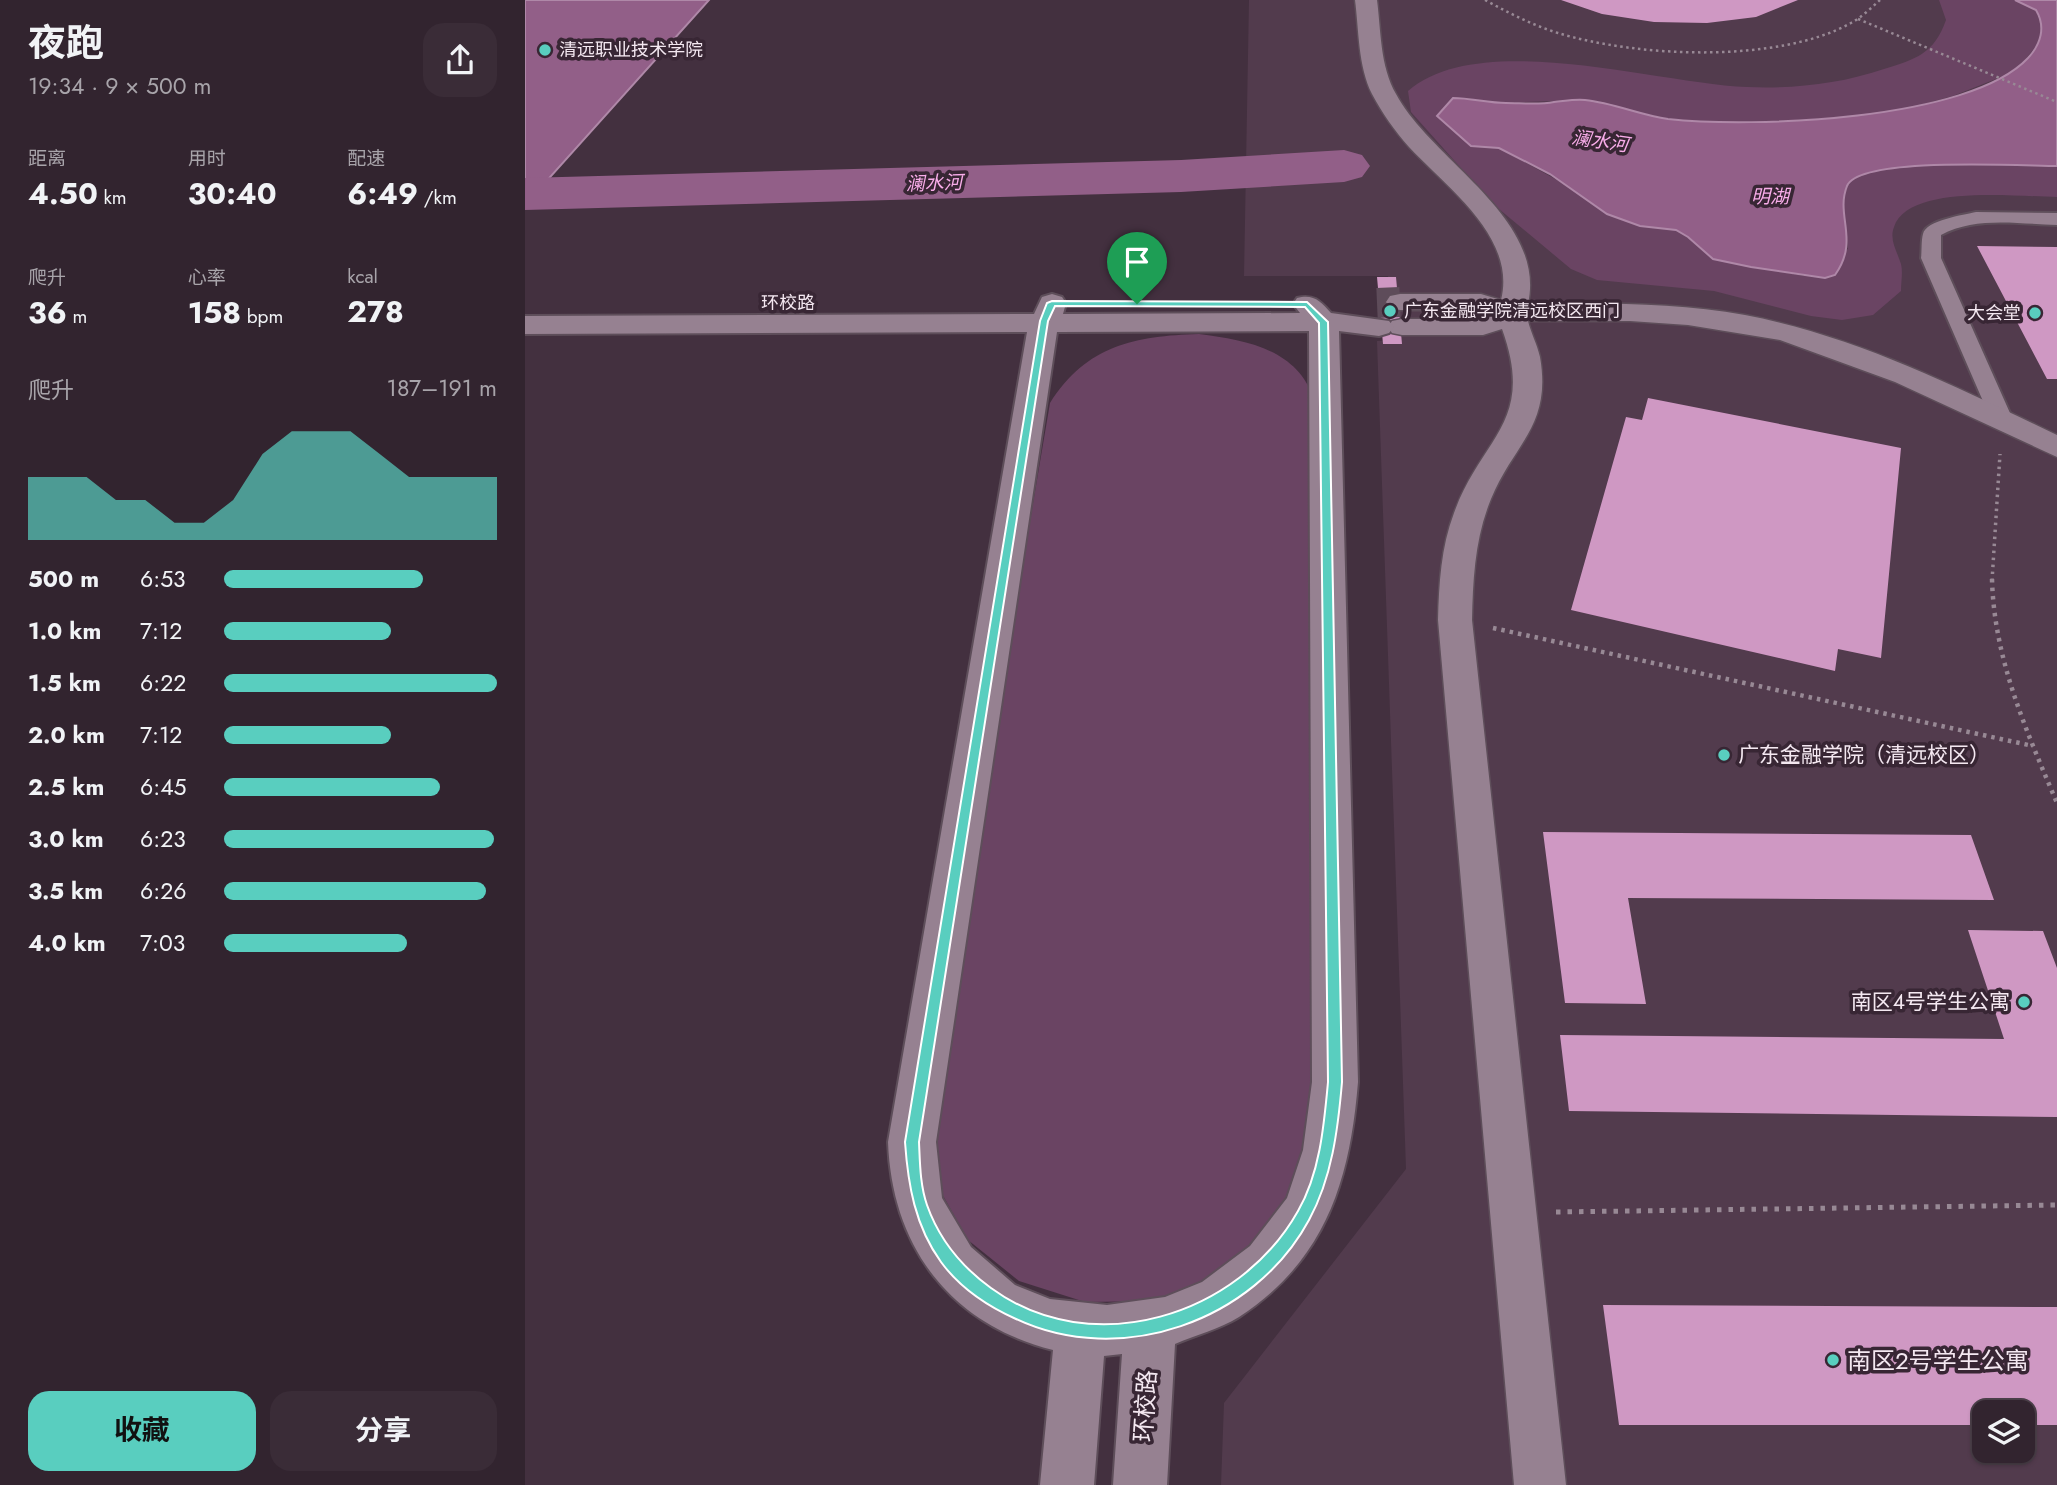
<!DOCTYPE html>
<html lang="zh">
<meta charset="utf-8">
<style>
:root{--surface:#32242f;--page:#3a2c37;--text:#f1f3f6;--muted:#a8a4aa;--line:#4d414b;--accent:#59cebf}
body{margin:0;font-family:Jost,"Noto Sans SC",sans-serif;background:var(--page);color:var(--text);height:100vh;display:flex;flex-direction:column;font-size:26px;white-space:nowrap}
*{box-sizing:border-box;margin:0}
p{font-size:23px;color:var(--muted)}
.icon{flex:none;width:38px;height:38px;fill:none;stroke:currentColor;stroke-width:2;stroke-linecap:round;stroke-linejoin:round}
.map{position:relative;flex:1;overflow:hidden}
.details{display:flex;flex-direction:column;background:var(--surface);width:525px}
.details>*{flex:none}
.tools{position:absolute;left:1447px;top:1400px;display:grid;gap:14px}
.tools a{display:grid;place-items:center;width:63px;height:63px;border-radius:14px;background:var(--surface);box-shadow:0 2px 5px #0004,0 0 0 2px var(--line);font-size:35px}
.pin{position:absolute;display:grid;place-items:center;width:60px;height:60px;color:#fff;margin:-72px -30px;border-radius:50% 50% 50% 0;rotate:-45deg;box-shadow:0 0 7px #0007}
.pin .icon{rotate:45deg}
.round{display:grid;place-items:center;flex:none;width:74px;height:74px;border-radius:21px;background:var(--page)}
.head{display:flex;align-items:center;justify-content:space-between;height:119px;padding:0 28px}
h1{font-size:38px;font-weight:700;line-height:52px}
.metrics{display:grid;grid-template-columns:repeat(3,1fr);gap:10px;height:119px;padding:7px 28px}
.metrics div{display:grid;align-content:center}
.metrics b{font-size:30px;font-weight:700}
.metrics small{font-size:19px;font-weight:400}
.metrics p{font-size:19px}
.chart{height:196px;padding:14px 28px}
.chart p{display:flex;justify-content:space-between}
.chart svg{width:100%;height:126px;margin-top:7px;fill:var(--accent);opacity:.7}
.button{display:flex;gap:14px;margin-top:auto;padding:14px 28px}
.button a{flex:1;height:80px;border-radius:21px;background:var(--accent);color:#111;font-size:28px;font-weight:700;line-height:80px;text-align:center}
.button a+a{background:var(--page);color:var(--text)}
ul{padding:0 28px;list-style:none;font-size:23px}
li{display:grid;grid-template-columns:112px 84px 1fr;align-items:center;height:52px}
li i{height:18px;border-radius:9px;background:var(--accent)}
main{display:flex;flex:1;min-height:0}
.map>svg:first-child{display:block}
.built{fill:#523b4d;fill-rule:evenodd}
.green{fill:#6a4463}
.water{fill:#925f88;stroke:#af88a8;stroke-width:2}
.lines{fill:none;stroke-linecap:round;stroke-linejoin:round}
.river{fill:#925f88;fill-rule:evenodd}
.building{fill:#cf98c3}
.minor-tunnel{stroke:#5e4c5a;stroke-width:30;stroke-dasharray:30 15;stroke-linecap:butt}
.pedestrian-casing{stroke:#5e4e5a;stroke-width:4}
.minor-casing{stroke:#5e4e5a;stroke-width:3}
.tertiary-casing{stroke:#5e4e5a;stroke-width:4}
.path-far3{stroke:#988995;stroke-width:2.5;stroke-dasharray:2.5 3.5;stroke-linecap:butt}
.path-far2{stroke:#988995;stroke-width:3.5;stroke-dasharray:2.5 4.5;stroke-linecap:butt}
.path-far1{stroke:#988995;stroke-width:4.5;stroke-dasharray:3.5 5;stroke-linecap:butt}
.path{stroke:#988995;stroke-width:5;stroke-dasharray:4.5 7;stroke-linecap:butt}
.pedestrian{fill:#968191;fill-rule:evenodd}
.minor{fill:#968191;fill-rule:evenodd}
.tertiary{fill:#968191;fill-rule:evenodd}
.route{fill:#59cebf;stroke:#fff;stroke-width:2;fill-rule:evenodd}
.poi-dot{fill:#59cebf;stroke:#382634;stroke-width:2.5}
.labels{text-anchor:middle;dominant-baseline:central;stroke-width:7;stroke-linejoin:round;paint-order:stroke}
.far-poi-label{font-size:18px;fill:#f4e8f1;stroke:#382634;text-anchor:start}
.far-street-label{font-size:18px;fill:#f4e8f1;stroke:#382634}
.far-water-label{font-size:19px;font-style:italic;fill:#f9adea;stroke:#382634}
.poi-label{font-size:21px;fill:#f4e8f1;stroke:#382634;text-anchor:start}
.near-poi-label{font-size:24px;fill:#f4e8f1;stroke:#382634;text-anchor:start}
.near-street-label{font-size:24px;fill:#f4e8f1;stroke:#382634}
</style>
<main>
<section class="details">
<div class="head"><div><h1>夜跑</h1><p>19:34 · 9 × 500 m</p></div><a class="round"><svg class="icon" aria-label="share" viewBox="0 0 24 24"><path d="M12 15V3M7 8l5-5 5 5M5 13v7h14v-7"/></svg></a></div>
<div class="metrics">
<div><p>距离</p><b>4.50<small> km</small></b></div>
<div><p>用时</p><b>30:40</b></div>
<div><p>配速</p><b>6:49<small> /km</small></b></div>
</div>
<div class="metrics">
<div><p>爬升</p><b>36<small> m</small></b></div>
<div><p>心率</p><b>158<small> bpm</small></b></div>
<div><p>kcal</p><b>278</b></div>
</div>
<div class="chart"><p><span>爬升</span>187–191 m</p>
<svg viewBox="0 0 160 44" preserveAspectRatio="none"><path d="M0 44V22L10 22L20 22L30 30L40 30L50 38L60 38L70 30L80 14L90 6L100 6L110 6L120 14L130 22L140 22L150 22L160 22V44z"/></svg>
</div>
<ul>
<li><b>500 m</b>6:53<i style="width:73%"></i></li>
<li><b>1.0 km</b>7:12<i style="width:61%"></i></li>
<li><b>1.5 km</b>6:22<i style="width:100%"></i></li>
<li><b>2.0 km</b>7:12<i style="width:61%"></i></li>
<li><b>2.5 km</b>6:45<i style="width:79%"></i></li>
<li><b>3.0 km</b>6:23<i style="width:99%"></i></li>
<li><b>3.5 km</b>6:26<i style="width:96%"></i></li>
<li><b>4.0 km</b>7:03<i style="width:67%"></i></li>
</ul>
<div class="button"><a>收藏</a><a>分享</a></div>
</section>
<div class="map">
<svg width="1532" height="1485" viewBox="0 0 1532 1485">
<rect width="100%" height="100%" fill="#43303f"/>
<path class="built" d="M724,0H1532V1485H696L699,1403L881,1169L852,341L869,340L863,276H719ZM1460,1412H1498V1451H1460Z"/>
<path class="green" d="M1414,0H1490L1511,10L1517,29L1515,41L1496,65L1481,75L1428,96L1384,108L1338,116L1219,123L1180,122L1140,118L1059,100L970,103L942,98L946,146L974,148L1115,226L1151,230L1163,237L1188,259L1279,276L1323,249C1322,231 1314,201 1323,185C1338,157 1497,166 1532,166V197C1495,197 1383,183 1369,227C1364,240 1372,251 1376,264C1378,272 1376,282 1376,291L1348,315L1317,320L1286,316L1189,291L1072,280L1046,269L968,204L886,112L883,91C955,28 1134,84 1222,87C1268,89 1315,84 1359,69C1391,59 1409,54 1421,20Z
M674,334C721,340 773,349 789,400L801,1106L776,1192L698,1275L630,1301L560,1302L494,1281L443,1240L412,1185L402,1129L525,403C562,345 610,336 674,334Z"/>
<path class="water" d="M0,0H184L0,205Z
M1490,0H1532V166C1498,166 1335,156 1322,186C1310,216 1335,240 1310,275L1300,278L1226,267L1188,259L1163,237L1151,230L1115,226L1082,214L1025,174L974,148L946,146L912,116L928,98C946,98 963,103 981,103C996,103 1014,105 1029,102C1040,101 1049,99 1060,100C1089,103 1115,115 1143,119C1227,128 1444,121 1503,58C1516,44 1521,27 1511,10Z"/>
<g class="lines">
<path class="river" d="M819,150L837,155L845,166L837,177L819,182L656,192L0,210V178L656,160Z"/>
</g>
<path class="building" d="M1036,0H1273L1231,17L1182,23L1129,22L1077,14Z
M1452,246L1532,247V379H1522Z
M852,277H871L877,344H858Z
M1123,398L1376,448L1356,658L1313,649L1310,671L1046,610L1101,417L1117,420Z
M1018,832L1446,835L1469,900L1103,898L1121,1004L1040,1003Z
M1443,930L1518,931L1532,968V1117L1044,1111L1035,1035L1479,1039Z
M1078,1305L1532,1307V1425H1498V1412H1460V1425H1094Z"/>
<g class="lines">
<path class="minor-tunnel" d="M852,303L875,302"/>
<g class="pedestrian-casing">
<path id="pedestrian" d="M1451,212L1532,213V225C1493,224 1451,216 1416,235V258L1489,422L1486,427H1470L1467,422L1396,258C1397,251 1396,241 1398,234C1401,220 1439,215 1451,212Z"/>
</g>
<g class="minor-casing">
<path id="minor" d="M830,0H852C856,31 855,66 871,94C907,161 1022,218 1003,304C1075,303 1149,302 1220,315C1331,336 1432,387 1532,435V457L1370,382L1255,340L1163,325L1105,321H1003C1006,333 1012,344 1015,357C1027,426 989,443 966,499C950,538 948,578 947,620L1041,1485H989L913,620C914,584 916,547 929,513C957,436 1011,423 977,329L958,335H877L867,333L863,327L867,321L877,319H953L964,314L953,310H875L865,308L861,302L865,296L875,294H956L976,300C992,237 921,187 884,147C870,131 857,113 847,94C833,66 834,31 830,0Z"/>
</g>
<g class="tertiary-casing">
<path id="tertiary" d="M527,294L537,297L541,303L538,314L775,313L768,304L772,298C789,294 795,301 806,313L864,321L869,327L864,333L854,336L814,331L833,1082C825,1180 801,1260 714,1317C695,1329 670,1335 650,1344L642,1485H588L597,1354L579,1356L569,1485H515L528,1350C425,1324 367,1247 363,1142L502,332L0,334V316L509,314L517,297ZM784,331L787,1082L778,1150L762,1198L725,1246L677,1282L640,1297L582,1305L525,1299L490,1285L446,1247L417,1198L411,1142L532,332Z"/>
</g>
<path class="path-far3" d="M960,0C984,13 1007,25 1033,33C1111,57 1252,64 1326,23C1337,17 1346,8 1355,0
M1333,19L1532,102"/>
<path class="path-far2" d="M1467,581L1475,454"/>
<path class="path-far1" d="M1467,579C1469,659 1501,730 1532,803
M968,628L1508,746"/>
<path class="path" d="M1031,1212L1532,1205"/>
<use href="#pedestrian" class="pedestrian"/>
<use href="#minor" class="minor"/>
<use href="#tertiary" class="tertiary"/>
</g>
<path class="route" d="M527,301L782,302L803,322L817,1082C813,1129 807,1178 784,1220C729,1322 595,1368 491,1319C462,1306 435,1288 416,1262C390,1226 383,1185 380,1142L515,321L522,303ZM530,306L780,307L794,323L803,1082C799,1125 795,1173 773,1211C714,1316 567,1362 466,1288C437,1267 414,1239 402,1205C395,1185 395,1163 394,1142L523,321Z"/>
<g class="poi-dot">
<circle cx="20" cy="50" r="7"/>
<circle cx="865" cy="311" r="7"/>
<circle cx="1510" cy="313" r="7"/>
<circle cx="1199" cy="755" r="7"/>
<circle cx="1499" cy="1002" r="7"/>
<circle cx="1308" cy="1360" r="7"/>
</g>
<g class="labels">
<g class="far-poi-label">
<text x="34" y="50">清远职业技术学院</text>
<text x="879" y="311">广东金融学院清远校区西门</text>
<text x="1496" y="313" text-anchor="end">大会堂</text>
</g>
<g class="far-street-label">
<text x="263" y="303">环校路</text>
</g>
<g class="far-water-label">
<text transform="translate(1075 141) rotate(8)">澜水河</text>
<text transform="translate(409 183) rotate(-2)">澜水河</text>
<text x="1245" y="196">明湖</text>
</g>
<g class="poi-label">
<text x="1213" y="755">广东金融学院（清远校区）</text>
<text x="1485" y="1002" text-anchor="end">南区4号学生公寓</text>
</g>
<g class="near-poi-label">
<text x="1322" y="1360">南区2号学生公寓</text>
</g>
<g class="near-street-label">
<text transform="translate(620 1406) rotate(-86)">环校路</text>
</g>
</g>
</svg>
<div class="tools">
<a><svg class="icon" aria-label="layers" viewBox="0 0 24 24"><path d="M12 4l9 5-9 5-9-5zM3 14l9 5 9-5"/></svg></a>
</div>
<div class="pin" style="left:612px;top:304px;background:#1e9e55"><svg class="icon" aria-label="arrive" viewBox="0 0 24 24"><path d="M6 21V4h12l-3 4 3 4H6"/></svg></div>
</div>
</main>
